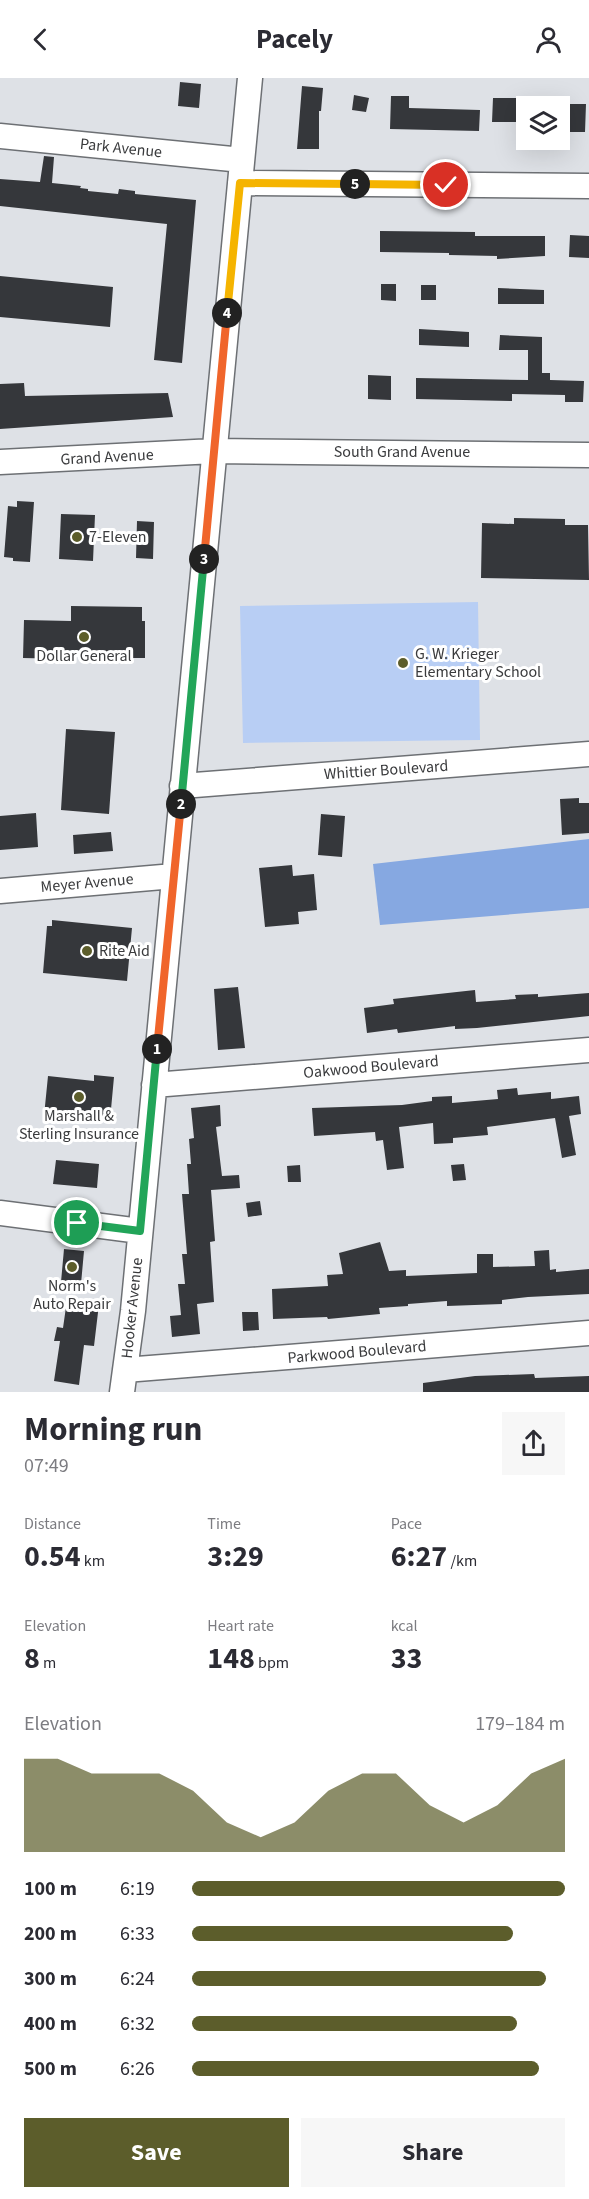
<!DOCTYPE html>
<meta charset="utf-8">
<style>
:root{--surface:#fff;--page:#f7f7f7;--text:#2b2b33;--muted:#7c7c81;--accent:#5c5d2b}
body{margin:0;font-family:"Source Sans 3",sans-serif;background:var(--page);color:var(--text);height:100vh;display:flex;flex-direction:column;font-size:22px;white-space:nowrap}
*{box-sizing:border-box;margin:0}
p{font-size:20px;color:var(--muted)}
.icon{flex:none;width:33px;height:33px;fill:none;stroke:currentColor;stroke-width:2;stroke-linecap:round;stroke-linejoin:round}
.map{position:relative;height:1314px;overflow:hidden}
.sheet{display:flex;flex-direction:column;background:var(--surface);flex:1}
.sheet>*{flex:none}
.fabs{position:absolute;left:516px;top:18px;display:grid;gap:12px}
.fabs a{display:grid;place-items:center;width:54px;height:54px;border-radius:0px;background:var(--surface);box-shadow:0 6px 24px #0002;font-size:30px}
.pin{position:absolute;display:grid;place-items:center;width:51px;height:51px;color:#fff;margin:-26px;border:3px solid #fff;border-radius:50%;box-shadow:0 2px 6px #0007}
.km{position:absolute;width:30px;height:30px;margin:-15px;border-radius:50%;background:#222;color:#fff;font-size:16px;line-height:30px;text-align:center}
.round{display:grid;place-items:center;flex:none;width:63px;height:63px;border-radius:0px;background:var(--page)}
.head{display:flex;align-items:center;justify-content:space-between;height:102px;padding:0 24px}
h1{font-size:33px;font-weight:700;line-height:45px}
.figures{display:grid;grid-template-columns:repeat(3,1fr);gap:9px;height:102px;padding:6px 24px}
.figures div{display:grid;align-content:center}
.figures b{font-size:30px;font-weight:700}
.figures small{font-size:16px;font-weight:400}
.figures p{font-size:16px}
.chart{height:168px;padding:12px 24px}
.chart p{display:flex;justify-content:space-between}
.chart svg{width:100%;height:108px;margin-top:6px;fill:var(--accent);opacity:.7}
.action{display:flex;gap:12px;margin-top:auto;padding:12px 24px}
.action a{flex:1;height:69px;border-radius:0px;background:var(--accent);color:#fff;font-size:24px;font-weight:700;line-height:69px;text-align:center}
.action a+a{background:var(--page);color:var(--text)}
ul{padding:0 24px;list-style:none;font-size:20px}
li{display:grid;grid-template-columns:96px 72px 1fr;align-items:center;height:45px}
li i{height:15px;border-radius:8px;background:var(--accent)}
header{display:flex;justify-content:space-between;align-items:center;height:78px;padding:0 24px;background:var(--surface);font-size:27px;font-weight:700}
.map>svg:first-child{display:block}
.green{fill:#b8cef4}
.forest{fill:#86a8e1}
.building{fill:#35373b}
.lines{fill:none;stroke-linecap:round;stroke-linejoin:round}
.minor-casing{stroke:#6d7074;stroke-width:27}
.minor{stroke:#fff;stroke-width:24}
.split-1-casing{stroke:#fff;stroke-width:12}
.split-2-casing{stroke:#fff;stroke-width:12}
.split-3-casing{stroke:#fff;stroke-width:12}
.split-4-casing{stroke:#fff;stroke-width:12}
.split-5-casing{stroke:#fff;stroke-width:12}
.split-6-casing{stroke:#fff;stroke-width:12}
.split-1{stroke:#22a559;stroke-width:8}
.split-2{stroke:#f0652b;stroke-width:8}
.split-3{stroke:#22a559;stroke-width:8}
.split-4{stroke:#f0652b;stroke-width:8}
.split-5{stroke:#f5b400;stroke-width:8}
.split-6{stroke:#f5b400;stroke-width:8}
.poi-dot{fill:#5c5d2b;stroke:#fff;stroke-width:2}
.labels{text-anchor:middle;dominant-baseline:central;stroke-width:6;stroke-linejoin:round;paint-order:stroke}
.street-label{font-size:16px;fill:#3a3b3d;stroke:#fff}
.poi-label{font-size:16px;fill:#3a3b3d;stroke:#fff;text-anchor:start}
</style>
<header><svg class="icon" aria-label="back" viewBox="0 0 24 24"><path d="M15 5l-7 7 7 7"/></svg>Pacely<svg class="icon" aria-label="person" viewBox="0 0 24 24"><circle cx="12" cy="8" r="4"/><path d="M4 21q1-7 8-7t8 7"/></svg></header>
<div class="map">
<svg width="589" height="1314" viewBox="0 0 589 1314">
<rect width="100%" height="100%" fill="#dee1e6"/>
<path class="green" d="M478,524L480,662L243,665L240,528Z"/>
<path class="forest" d="M589,761V830L380,847L373,786Z"/>
<path class="building" d="M180,4L201,6L199,30L178,28Z
M302,8L323,10L321,33H319V71H297Z
M354,17L369,20L366,34L352,32Z
M391,18H409V30L480,32L479,53L390,51Z
M493,20H518V44H492Z
M569,26H586L585,54H568Z
M44,78L54,79L52,105L81,108L80,110L88,111V113L118,116L119,111L135,113V116L196,122L182,285L154,282L167,146L0,128V101L40,104Z
M380,153L475,154V158H545V178L497,181V178L449,177V175L380,174Z
M570,157L589,158V180L569,179Z
M0,198L113,209L110,249L0,239Z
M381,206H396V223L381,222Z
M421,207H436V222H421Z
M498,210L544,212V226H498Z
M419,251L469,254V269L419,267Z
M500,257L542,259V295H550V302L584,303L583,324H565V317L512,316V323L416,321V300L528,302V272H499Z
M368,297L391,298V322L368,321Z
M24,305L25,318L168,315L173,339L0,351V306Z
M17,423L34,424L30,484L13,483V480L4,479L8,428L17,429Z
M61,436L95,437L93,483L59,481Z
M514,440L565,441V447H588L589,502L481,500L482,445L514,446Z
M137,443L154,444L153,481L136,480Z
M71,528L142,529V543H145V580H120V577L67,576V581L23,580L24,542L71,543Z
M66,651L115,654L109,736L61,732Z
M579,720V725H589V755L562,757L560,721Z
M36,735L38,769L0,772V738Z
M321,736L345,738L342,779L318,777Z
M111,754L113,773L74,776L73,757Z
M292,787L293,798L314,796L317,832L298,834L299,846L265,849L259,790Z
M52,842L132,850L127,903L43,895L47,848H52Z
M238,909L245,970L218,972L214,911Z
M475,912L476,924L516,921L515,917L538,916V919L589,915V938L477,950L455,951V948L398,955L397,951L367,955L364,930L394,926L393,921Z
M94,997L114,999L110,1042L44,1038L48,998L94,1003Z
M517,1010L518,1017L551,1014V1021L579,1018L581,1036L569,1038L576,1077L562,1080L555,1040L487,1049L488,1057L453,1060V1065L434,1066L433,1045L399,1049L404,1090L387,1092L383,1062L376,1063L375,1054L314,1058L312,1030L402,1027L432,1023V1019L452,1018V1025L498,1021L497,1012Z
M220,1027L221,1048L216,1049L222,1098L239,1097L240,1110L211,1112L215,1163L210,1164L214,1224L197,1226L200,1256L172,1259L170,1238L181,1237L178,1206H185L182,1176H187L182,1116H189L187,1086H191L189,1061L194,1060L191,1030Z
M56,1082L99,1086L97,1110L53,1106Z
M464,1086L466,1102L453,1103L451,1087Z
M300,1087L301,1104H288L287,1088Z
M260,1123L262,1137L248,1139L246,1125Z
M380,1164L389,1193L406,1192V1198L477,1195V1176H493V1189L535,1188L534,1173L549,1172L550,1192L556,1191V1194L589,1191V1216L528,1219L502,1222V1226L447,1228V1223L408,1226V1228L379,1230L380,1236L328,1241L327,1239L273,1241L272,1211L328,1208L327,1197L343,1196L339,1175Z
M64,1171L84,1173L81,1206L61,1204Z
M67,1222L99,1226L94,1268L84,1267L79,1307L54,1303L60,1263H54L57,1249L63,1250Z
M242,1234H258L259,1252L243,1253Z
M534,1296L535,1300L589,1298V1314H423V1305L475,1298Z"/>
<g class="lines">
<g class="minor-casing">
<path id="minor" d="M0,58L242,82
M240,105L589,108
M0,384L214,373L589,377
M182,708L589,676
M0,813L174,798
M154,1007L589,972
M0,1135L140,1153
M125,1292L589,1255
M122,1314L133,1233L250,0"/>
</g>
<use href="#minor" class="minor"/>
</g>
<g class="lines">
<g class="split-1-casing">
<path id="split-1" d="M77,1145L140,1153L157,971"/>
</g>
<g class="split-2-casing">
<path id="split-2" d="M157,971L181,726"/>
</g>
<g class="split-3-casing">
<path id="split-3" d="M181,726L204,481"/>
</g>
<g class="split-4-casing">
<path id="split-4" d="M204,481L227,235"/>
</g>
<g class="split-5-casing">
<path id="split-5" d="M227,235L240,105L355,106"/>
</g>
<g class="split-6-casing">
<path id="split-6" d="M355,106L446,107"/>
</g>
<use href="#split-1" class="split-1"/>
<use href="#split-2" class="split-2"/>
<use href="#split-3" class="split-3"/>
<use href="#split-4" class="split-4"/>
<use href="#split-5" class="split-5"/>
<use href="#split-6" class="split-6"/>
</g>
<g class="poi-dot">
<circle cx="77" cy="459" r="6"/>
<circle cx="84" cy="559" r="6"/>
<circle cx="403" cy="585" r="6"/>
<circle cx="87" cy="873" r="6"/>
<circle cx="79" cy="1019" r="6"/>
<circle cx="72" cy="1189" r="6"/>
</g>
<g class="labels">
<g class="street-label">
<text transform="translate(121 70) rotate(6)">Park Avenue</text>
<text x="402" y="374">South Grand Avenue</text>
<text transform="translate(107 379) rotate(-3)">Grand Avenue</text>
<text transform="translate(386 692) rotate(-4)">Whittier Boulevard</text>
<text transform="translate(87 805) rotate(-5)">Meyer Avenue</text>
<text transform="translate(371 989) rotate(-5)">Oakwood Boulevard</text>
<text transform="translate(132 1230) rotate(-84)">Hooker Avenue</text>
<text transform="translate(357 1274) rotate(-5)">Parkwood Boulevard</text>
</g>
<g class="poi-label">
<text x="89" y="459">7-Eleven</text>
<text x="415" y="576">G. W. Krieger<tspan x="415" dy="18">Elementary School</tspan></text>
<text x="84" y="578" text-anchor="middle">Dollar General</text>
<text x="99" y="873">Rite Aid</text>
<text x="79" y="1038" text-anchor="middle">Marshall &amp;<tspan x="79" dy="18">Sterling Insurance</tspan></text>
<text x="72" y="1208" text-anchor="middle">Norm's<tspan x="72" dy="18">Auto Repair</tspan></text>
</g>
</g>
</svg>
<div class="fabs">
<a><svg class="icon" aria-label="layers" viewBox="0 0 24 24"><path d="M12 4l9 5-9 5-9-5zM3 14l9 5 9-5"/></svg></a>
</div>
<div class="pin" style="left:77px;top:1145px;background:#1e9e55"><svg class="icon" aria-label="arrive" viewBox="0 0 24 24"><path d="M6 21V4h12l-3 4 3 4H6"/></svg></div>
<div class="pin" style="left:446px;top:107px;background:#d93025"><svg class="icon" aria-label="check" viewBox="0 0 24 24"><path d="M5 12l5 5 9-10"/></svg></div>
<b class="km" style="left:157px;top:971px">1</b>
<b class="km" style="left:181px;top:726px">2</b>
<b class="km" style="left:204px;top:481px">3</b>
<b class="km" style="left:227px;top:235px">4</b>
<b class="km" style="left:355px;top:106px">5</b>
</div>
<section class="sheet">
<div class="head"><div><h1>Morning run</h1><p>07:49</p></div><a class="round"><svg class="icon" aria-label="share" viewBox="0 0 24 24"><path d="M12 15V3M7 8l5-5 5 5M5 13v7h14v-7"/></svg></a></div>
<div class="figures">
<div><p>Distance</p><b>0.54<small> km</small></b></div>
<div><p>Time</p><b>3:29</b></div>
<div><p>Pace</p><b>6:27<small> /km</small></b></div>
</div>
<div class="figures">
<div><p>Elevation</p><b>8<small> m</small></b></div>
<div><p>Heart rate</p><b>148<small> bpm</small></b></div>
<div><p>kcal</p><b>33</b></div>
</div>
<div class="chart"><p><span>Elevation</span>179–184 m</p>
<svg viewBox="0 0 160 44" preserveAspectRatio="none"><path d="M0 44V6L10 6L20 12L30 12L40 12L50 19L60 32L70 38L80 32L90 19L100 12L110 12L120 25L130 32L140 25L150 12L160 6V44z"/></svg>
</div>
<ul>
<li><b>100 m</b>6:19<i style="width:100%"></i></li>
<li><b>200 m</b>6:33<i style="width:86%"></i></li>
<li><b>300 m</b>6:24<i style="width:95%"></i></li>
<li><b>400 m</b>6:32<i style="width:87%"></i></li>
<li><b>500 m</b>6:26<i style="width:93%"></i></li>
</ul>
<div class="action"><a>Save</a><a>Share</a></div>
</section>
